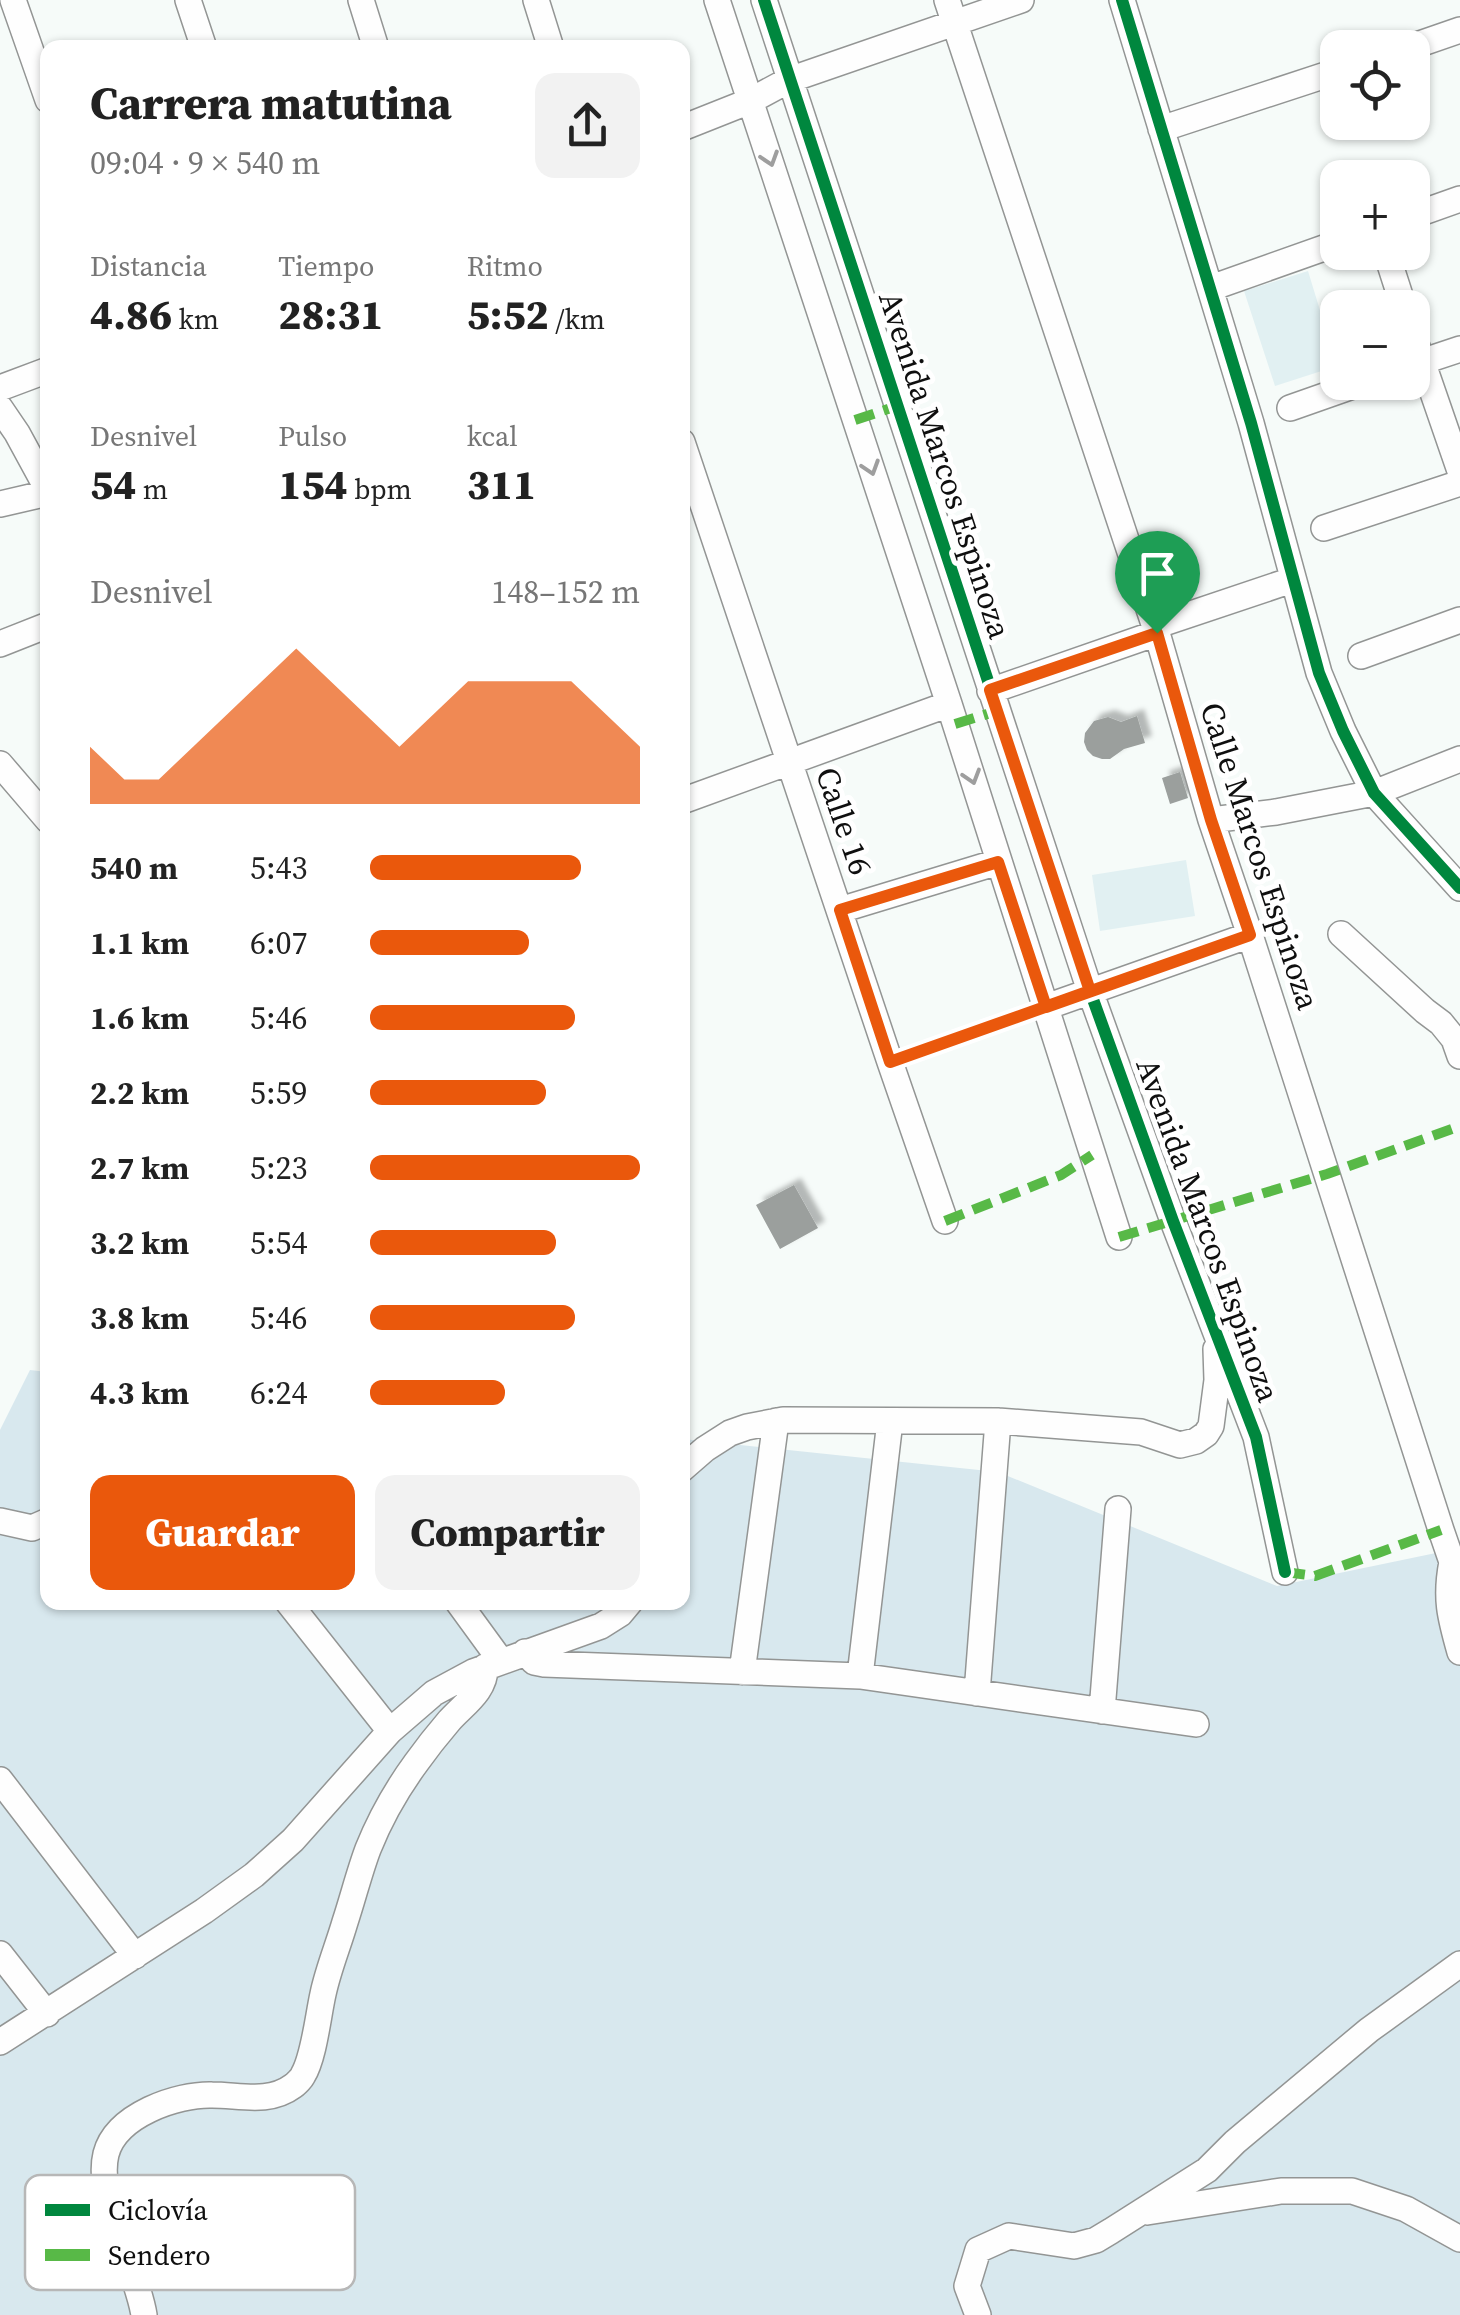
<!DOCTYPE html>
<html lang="es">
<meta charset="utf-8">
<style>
:root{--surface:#fff;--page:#f2f2f2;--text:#222;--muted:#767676;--accent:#ea580c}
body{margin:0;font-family:"Source Serif 4",serif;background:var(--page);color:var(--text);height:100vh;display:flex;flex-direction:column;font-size:38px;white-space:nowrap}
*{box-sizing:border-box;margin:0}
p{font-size:32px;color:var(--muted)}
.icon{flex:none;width:55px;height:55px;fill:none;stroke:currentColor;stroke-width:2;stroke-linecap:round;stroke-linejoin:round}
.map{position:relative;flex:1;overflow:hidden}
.drawer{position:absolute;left:40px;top:40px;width:650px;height:1570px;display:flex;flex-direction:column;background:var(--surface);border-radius:20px;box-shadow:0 2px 8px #0004}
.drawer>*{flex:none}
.buttons{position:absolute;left:1320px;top:30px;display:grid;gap:20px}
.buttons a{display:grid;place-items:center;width:110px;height:110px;border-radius:20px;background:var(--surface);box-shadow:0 2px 8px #0004;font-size:50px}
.pin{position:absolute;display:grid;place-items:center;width:85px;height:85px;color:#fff;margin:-102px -42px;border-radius:50% 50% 50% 0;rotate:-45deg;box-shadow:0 0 10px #0007}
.pin .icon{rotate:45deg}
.round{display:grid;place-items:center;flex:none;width:105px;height:105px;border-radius:20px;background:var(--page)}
.headline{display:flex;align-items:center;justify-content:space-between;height:170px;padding:0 50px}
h1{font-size:45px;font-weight:800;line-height:75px}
.metrics{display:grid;grid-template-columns:repeat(3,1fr);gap:15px;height:170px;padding:10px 50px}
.metrics div{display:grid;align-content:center}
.metrics b{font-size:42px;font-weight:800}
.metrics small{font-size:28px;font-weight:400}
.metrics p{font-size:28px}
.chart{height:280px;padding:20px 50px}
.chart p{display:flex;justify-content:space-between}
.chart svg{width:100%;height:180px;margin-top:10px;fill:var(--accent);opacity:.7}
.primary-button{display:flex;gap:20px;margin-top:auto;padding:20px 50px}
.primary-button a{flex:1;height:115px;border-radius:20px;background:var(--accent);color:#fff;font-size:40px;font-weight:800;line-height:115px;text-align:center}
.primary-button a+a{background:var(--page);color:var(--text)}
ul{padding:0 50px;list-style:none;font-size:32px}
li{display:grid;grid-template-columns:160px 120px 1fr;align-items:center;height:75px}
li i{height:25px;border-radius:12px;background:var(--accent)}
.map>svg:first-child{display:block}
.green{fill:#d8e8ee}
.pitch{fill:#e1f0f2}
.building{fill:#9b9f9d;filter:url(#shadow)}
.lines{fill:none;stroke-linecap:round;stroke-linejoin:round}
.minor-casing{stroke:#939594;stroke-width:28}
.path{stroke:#b8b9b8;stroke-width:4;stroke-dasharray:10 5;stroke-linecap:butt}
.minor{stroke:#fefefe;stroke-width:25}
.quiet{stroke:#58b947;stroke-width:10;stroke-dasharray:20 10;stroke-linecap:butt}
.cycleway-casing{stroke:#fff;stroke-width:19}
.cycleway{stroke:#00873e;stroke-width:12}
.oneway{stroke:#9e9e9e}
.route-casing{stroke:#fff;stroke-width:20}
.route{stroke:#ea580c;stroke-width:12}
.labels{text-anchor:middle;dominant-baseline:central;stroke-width:10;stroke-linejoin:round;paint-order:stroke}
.street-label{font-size:32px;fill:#0f0f0f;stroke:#fff}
.key{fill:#fff;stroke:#b7b7b7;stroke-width:2.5}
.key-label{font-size:28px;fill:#0f0f0f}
</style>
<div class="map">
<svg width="1460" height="2315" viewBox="0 0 1460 2315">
<defs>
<filter id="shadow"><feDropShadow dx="7" dy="-7" stdDeviation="2.5" flood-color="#0004"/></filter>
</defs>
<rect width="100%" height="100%" fill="#f6fbf9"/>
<path class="green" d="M30,1370L47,1372L48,1602H682L683,1439L998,1472L1277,1586L1460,1548V2315H0V1430Z"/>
<path class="pitch" d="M1308,271L1337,366L1275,386L1244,291Z
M1186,860L1195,916L1100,931L1092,875Z"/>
<path class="building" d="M1137,716L1145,743L1124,749L1110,759H1102L1093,756L1087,750L1084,742L1085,733L1094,721L1108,717L1121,722Z
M1180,772L1188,798L1170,804L1162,778Z
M794,1185L818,1228L780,1249L756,1205Z"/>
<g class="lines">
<g class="minor-casing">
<path id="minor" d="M13,0L48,100
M188,0L204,48
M361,0L376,48
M536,0L551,48
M717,0L949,704L1119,1237
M764,0L1090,991L1173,1221L1256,1437L1285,1572
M947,0L1157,633L1211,820L1250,935L1441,1530L1452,1562L1460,1569
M1122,0L1251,423L1319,673L1343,731L1374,793L1460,888
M1408,48L1460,30
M682,128L750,101L789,80L1021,0
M1161,129L1338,71
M1412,216L1460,199
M1386,252L1404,308
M1211,288L1338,243
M1412,332L1460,471
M1412,365L1460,349
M0,388L48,370
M0,408L17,433L48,490
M1290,408L1364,382
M682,442L890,1062L945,1221
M0,504L48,493
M1324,528L1460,483
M1155,626L1292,580
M0,644L48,625
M1361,656L1460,620
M990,691L1157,633
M0,764L48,820
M682,801L949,704
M1211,820L1276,812L1374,793L1460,759
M840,910L998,862
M1341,934L1425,1011L1441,1023L1454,1039L1460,1056
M1046,1007L1250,935
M682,1469L705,1449L730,1433L747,1427L783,1420L998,1421L1141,1432L1180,1445L1196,1441L1206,1434L1211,1426L1217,1380L1216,1349
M0,1521L32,1528L48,1521
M1452,1562C1445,1598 1450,1617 1460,1652
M288,1602L390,1731
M458,1602L501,1661
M525,1652L534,1662L544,1664L860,1676L1196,1724
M742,1672L776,1421
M860,1676L890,1421
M977,1693L998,1421
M1102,1711L1118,1509
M0,1780L135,1956
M0,1954L47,2014
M0,2042L204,1911L254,1875L293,1840L390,1731L434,1693L473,1672L601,1626L620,1614L630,1602
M1147,2212L1281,2191H1352L1406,2209L1460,2239
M144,2315C137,2269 95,2198 106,2154C116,2115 177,2094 212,2095C240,2095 269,2104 293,2086C295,2085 303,2077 303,2075C314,2057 318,2016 323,1994C328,1970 338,1946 345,1922C353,1898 359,1873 368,1849C380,1819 397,1789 416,1763C426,1749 437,1735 449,1721C463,1705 486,1691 485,1667
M978,2315L967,2286L978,2250L1009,2236L1074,2246L1096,2240L1111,2231L1207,2170L1235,2142L1369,2030L1460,1964"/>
</g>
<path class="path" d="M913,1054L1027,1014"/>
<use href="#minor" class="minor"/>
<path class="quiet" d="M855,420L897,406
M955,724L997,711
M945,1221L1061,1175L1092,1155
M1119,1237L1327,1174L1460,1126
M1285,1572L1315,1576L1441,1530"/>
<g class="cycleway-casing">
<path id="cycleway" d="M764,0L1090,991L1173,1221L1256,1437L1285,1572
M1122,0L1251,423L1319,673L1343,731L1374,793L1460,888"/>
</g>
<use href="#cycleway" class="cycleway"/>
</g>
<defs><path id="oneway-chevron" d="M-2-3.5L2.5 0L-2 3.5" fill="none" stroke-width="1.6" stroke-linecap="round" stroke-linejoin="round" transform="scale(2.5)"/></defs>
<g class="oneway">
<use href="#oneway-chevron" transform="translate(770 159) rotate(72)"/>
<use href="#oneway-chevron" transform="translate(871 468) rotate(72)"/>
<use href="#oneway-chevron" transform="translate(972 777) rotate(73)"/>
</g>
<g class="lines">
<g class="route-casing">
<path id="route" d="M1157,633L1211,820L1250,935L1046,1007L998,862L840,910L890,1062L1090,991L990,690L1157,633"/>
</g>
<use href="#route" class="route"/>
</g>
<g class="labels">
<g class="street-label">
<text transform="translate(945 465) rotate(72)">Avenida Marcos Espinoza</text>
<text transform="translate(844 821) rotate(71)">Calle 16</text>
<text transform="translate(1260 856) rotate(72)">Calle Marcos Espinoza</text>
<text transform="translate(1208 1230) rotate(70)">Avenida Marcos Espinoza</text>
</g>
</g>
<rect x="25" y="2175" width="330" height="115" rx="15" class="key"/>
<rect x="45" y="2204" width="45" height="12" fill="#00873e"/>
<rect x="45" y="2249" width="45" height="12" fill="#58b947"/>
<g class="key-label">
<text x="108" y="2220">Ciclovía</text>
<text x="108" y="2265">Sendero</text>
</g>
</svg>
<div class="buttons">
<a><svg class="icon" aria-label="locate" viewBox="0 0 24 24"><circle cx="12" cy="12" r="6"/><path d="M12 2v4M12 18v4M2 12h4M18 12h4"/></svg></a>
<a>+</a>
<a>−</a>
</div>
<div class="pin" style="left:1157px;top:633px;background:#1e9e55"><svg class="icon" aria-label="arrive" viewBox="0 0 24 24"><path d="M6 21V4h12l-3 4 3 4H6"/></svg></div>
<section class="drawer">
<div class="headline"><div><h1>Carrera matutina</h1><p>09:04 · 9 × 540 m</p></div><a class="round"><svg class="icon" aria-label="share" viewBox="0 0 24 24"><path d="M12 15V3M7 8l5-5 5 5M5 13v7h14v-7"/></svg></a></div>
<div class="metrics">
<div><p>Distancia</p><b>4.86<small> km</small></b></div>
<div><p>Tiempo</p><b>28:31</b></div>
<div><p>Ritmo</p><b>5:52<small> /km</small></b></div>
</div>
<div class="metrics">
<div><p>Desnivel</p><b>54<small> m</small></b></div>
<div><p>Pulso</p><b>154<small> bpm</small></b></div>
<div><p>kcal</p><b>311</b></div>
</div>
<div class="chart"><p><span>Desnivel</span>148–152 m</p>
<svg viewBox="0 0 160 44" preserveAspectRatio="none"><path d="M0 44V30L10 38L20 38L30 30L40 22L50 14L60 6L70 14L80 22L90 30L100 22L110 14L120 14L130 14L140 14L150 22L160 30V44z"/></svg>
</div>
<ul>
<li><b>540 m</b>5:43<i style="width:78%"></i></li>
<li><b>1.1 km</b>6:07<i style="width:59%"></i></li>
<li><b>1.6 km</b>5:46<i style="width:76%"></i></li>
<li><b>2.2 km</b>5:59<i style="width:65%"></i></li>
<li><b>2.7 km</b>5:23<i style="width:100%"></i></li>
<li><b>3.2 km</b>5:54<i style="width:69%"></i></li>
<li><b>3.8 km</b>5:46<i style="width:76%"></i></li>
<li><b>4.3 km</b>6:24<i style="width:50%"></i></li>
</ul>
<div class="primary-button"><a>Guardar</a><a>Compartir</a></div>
</section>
</div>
